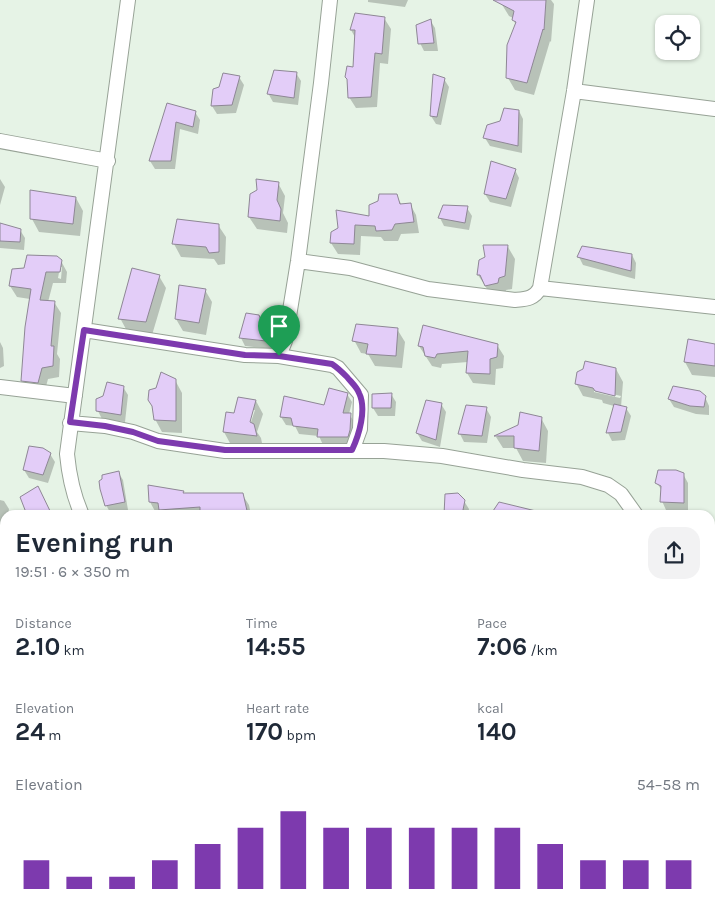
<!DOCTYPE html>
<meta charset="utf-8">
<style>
:root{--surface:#fff;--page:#f2f2f3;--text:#1f2937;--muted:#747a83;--accent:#7d3aae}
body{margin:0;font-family:Karla,sans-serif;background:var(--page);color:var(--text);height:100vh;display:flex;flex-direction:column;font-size:19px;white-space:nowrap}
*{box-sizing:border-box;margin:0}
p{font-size:16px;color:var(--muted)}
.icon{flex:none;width:28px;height:28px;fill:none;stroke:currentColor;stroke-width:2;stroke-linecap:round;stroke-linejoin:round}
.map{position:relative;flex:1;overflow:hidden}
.details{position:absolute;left:0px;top:510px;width:715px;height:406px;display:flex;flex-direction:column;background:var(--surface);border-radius:15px 15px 0 0;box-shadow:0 1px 4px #0004}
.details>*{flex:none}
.controls{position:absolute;left:655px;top:15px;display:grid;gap:10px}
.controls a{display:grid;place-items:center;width:45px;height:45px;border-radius:10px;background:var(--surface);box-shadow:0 1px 4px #0004;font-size:25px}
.pin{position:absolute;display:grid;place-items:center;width:42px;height:42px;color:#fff;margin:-51px -21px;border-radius:50% 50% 50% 0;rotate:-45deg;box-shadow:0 0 5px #0007}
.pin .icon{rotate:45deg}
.round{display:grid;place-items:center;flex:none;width:52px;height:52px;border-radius:15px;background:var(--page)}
.overview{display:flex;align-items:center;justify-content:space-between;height:85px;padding:0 15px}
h1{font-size:28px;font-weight:700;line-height:38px}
.figures{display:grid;grid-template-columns:repeat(3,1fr);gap:8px;height:85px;padding:5px 15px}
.figures div{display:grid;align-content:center}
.figures b{font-size:25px;font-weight:700}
.figures small{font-size:14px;font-weight:400}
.figures p{font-size:14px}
.chart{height:140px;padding:10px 15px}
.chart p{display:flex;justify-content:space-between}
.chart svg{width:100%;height:90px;margin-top:5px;stroke:var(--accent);stroke-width:6}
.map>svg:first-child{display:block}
.shadow{fill:#0003;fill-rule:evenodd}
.building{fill:#e3cdf8;stroke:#8e8795}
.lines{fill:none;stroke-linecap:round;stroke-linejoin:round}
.minor-casing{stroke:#97a296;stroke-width:16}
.minor{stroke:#fff;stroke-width:14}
.route-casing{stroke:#fff;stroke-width:10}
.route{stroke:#7d3aae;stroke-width:6}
</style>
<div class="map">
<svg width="715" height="916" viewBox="0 0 715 916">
<rect width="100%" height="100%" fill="#e6f3e6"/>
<path class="shadow" d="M368,0H408L405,7L368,2Z
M502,0H551L554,4L551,42L550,41L534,95L515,90L508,78L516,26L513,18L509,16L501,3Z
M356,15L384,18L391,29L388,64L380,63L377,107L356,108L349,97L348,80L354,68L356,39L351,30Z
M430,20L435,28L438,51H424L420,43Z
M296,73L301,81L298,105L273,102L268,93Z
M239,77L244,85L236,113L217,114L212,106L220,88Z
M444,79L449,87L441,125L436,124L431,116Z
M168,104L195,112L200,120L198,134L180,129L175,169H155L150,161Z
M519,111L523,119L522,153L490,146L485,138L501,122Z
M515,170L519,178L511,207L490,202L485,194Z
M0,179L5,187L0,205Z
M278,183L285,196L283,213L288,223L287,233L257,229L249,217Z
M396,196L402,205L410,204L416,215L419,233L401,234L398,241H384L381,237L361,236L360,255L338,254L331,243L332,233L370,217Z
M76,198L83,211L80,236L39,232L32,219Z
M467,208L472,216L469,230L444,226L440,218Z
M178,221L218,225L226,237L225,264L218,265L214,259L181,257L174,244Z
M0,224L20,230L25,238L24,250L0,248Z
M508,247L515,259L512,289L506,290L505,295L493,298L478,275Z
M632,255L636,263L635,279L583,265L579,257Z
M61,261L67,272L66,283H53L48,302H54L61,313L57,354L60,359L59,377L48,379L44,394L29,392L22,380L30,299L17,297L10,286L13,270ZM60,267H62L61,279L58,278Z
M159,276L166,288L152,335L127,331L120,318Z
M205,290L212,302L206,335L183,331L176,319Z
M247,314L261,322H275L280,330L279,350L245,346L241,338Z
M397,329L405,342L402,368L375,366L368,354L361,353L354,340Z
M689,340L715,345V377L692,375L685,362Z
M0,342L3,348L4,366L0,368Z
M497,345L504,356L503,368L496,369L495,385L473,383L467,373L468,362L442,364L441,368L432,366L419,346Z
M616,369L623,382L621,407L626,408L631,416L625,440L612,441L608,433L614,406L603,403L602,400L583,396L576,383ZM594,390L621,396L620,398L594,392Z
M175,380L182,393V433L162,432L155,419L157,389Z
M123,387L128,395L125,422L102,419L98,411Z
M347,394L352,402L349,414L355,423L352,445H323L319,436L299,434L295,426L286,425L281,417L325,407Z
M391,394L396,402L395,416H378L373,408Z
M705,397L709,406V415L696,414L674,407L669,399Z
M239,398L256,401L263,414L257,432L261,438L263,448L231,445L224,432L235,414ZM252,410H255L249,428L247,427Z
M441,404L446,412L440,447L422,441L417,433Z
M486,408L491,417L487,443L464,442L460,434Z
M541,418L548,431L546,463L523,461L516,448H503L496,437Z
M50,454L55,462L48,483L29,478L24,470Z
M118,472L123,480L128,510L111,514L106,505Z
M683,474L688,483V511L666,510L662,501V491L657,483Z
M149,487L183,492L184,494H242L249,505L251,515H163L162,513H156L150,502Z
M0,500L4,501L9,509L8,515H5V530H0Z
M464,501L469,509L468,515H445Z
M598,510L601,514L611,513L613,515H586L588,512Z
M0,570L5,571V598L0,597Z
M710,577L715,578V650L710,649Z
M0,633H5V663L3,660H0Z
M710,685L715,686V723L710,722Z
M710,728L715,730V764L710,762Z
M0,787L4,793V796H0Z
M715,828V878L713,877L710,873V848Z
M5,892V911H20V916H0V893Z
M38,911H54L65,914L67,916H37Z
M503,911H572L574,914L573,916H505Z"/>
<path class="building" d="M493,0H546L544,30L543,29L527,83L506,78L507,45L516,22L512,20L514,11Z
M355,13L385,17L382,54L375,53L371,97L348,98L347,79L345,77L347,66L353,67L355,30H350Z
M431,19L434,43L418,44L416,25Z
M274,70L297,72L294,98L267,94Z
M223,73L240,76L232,105L211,106L213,89L219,87Z
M433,74L445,78L437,117L430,116Z
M167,103L196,111L193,127L176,122L171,161H149Z
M504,108L519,110L518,146L483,138L487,125L500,121Z
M491,161L516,169L506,199L484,194Z
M256,179L279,182L277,200L281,209L280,221L248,217L250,194L257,190Z
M30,190L76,197L73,224L30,219Z
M379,194H397L400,204L411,203L414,222L395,224L392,230L376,231L375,226L355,225L354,244L330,243L331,232L338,228L336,210L369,216V205L378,201Z
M443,205L468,206L465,223L438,218Z
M177,219L219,224V252L209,253L206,247L172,244Z
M0,223L21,229L20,242L0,241Z
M483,245H508L505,276L499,278L498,283L485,286L480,275H477L479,260L485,257Z
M582,246L632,254L631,271L577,257Z
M27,255L57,256L62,260L60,272H46L40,300L55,301L51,346H54L53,366L42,368L38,383L21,381L25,327L31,289L9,286L12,269L24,268Z
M132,268L160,275L146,322L118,319Z
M179,285L206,289L199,323L175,319Z
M246,313L259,315L261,320H276L275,342L239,338Z
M356,324L398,328L396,356L366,354L368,344L352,341Z
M423,325L498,344L497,357L490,359V374L466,373L468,351L437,354L435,358L425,356L423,347L418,346Z
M688,339L715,344V366L684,362Z
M585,361L616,368L615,396L595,391L593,388L575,384L577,372L583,369Z
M161,372L176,379V421L154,420L152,406L148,400L149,390L156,388Z
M107,382L124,386L121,415L96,411V399L103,396Z
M673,386L700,391L706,396L704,407L690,406L668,399Z
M329,388L348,393L343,413H351L350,430L348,437H317L318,429L293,426L291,418L280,417L284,396L324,405Z
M392,393L391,408H372V394Z
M238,397L256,400L250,422L254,424L257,436L223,432L226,412L234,413Z
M426,400L442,403L436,440L416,433Z
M614,404L627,407L621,432L606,433Z
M466,405L487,407L482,436L458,434Z
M520,412L542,417L539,451L514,448V436H494L518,425Z
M29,446L43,448L51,453L43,475L23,470Z
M658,470H676L684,473V503L660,502L661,486L655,483Z
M119,471L125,502L105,506L100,489L99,481L102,479V475Z
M148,485L184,491L183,493H243L248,515H200V507L159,510L158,503L149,502Z
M38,486L52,515H27L20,497Z
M458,493L465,500L462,515H444L445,494Z
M499,502L536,511L535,515H498L493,511Z"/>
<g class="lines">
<g class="minor-casing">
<path id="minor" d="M574,91L715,109
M0,141L108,161
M298,261L350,268L428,289L515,300C526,299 534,299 540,288L574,91L587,0
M540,288L715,307
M84,330L245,355L279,356L332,365L338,368L361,395L360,429L352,451
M279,356L285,341L298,261L321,83L330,0
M0,387L75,396
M70,423L105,426L133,432L158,441L225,451H384L442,456L523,470L582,477L608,485L621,494L636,515
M82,515C73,495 69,475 67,454L128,0
M0,539L5,540
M710,658L715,659
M0,852L5,853
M710,899L715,900
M466,911L472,916
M81,916L82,911
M608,916L609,911"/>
</g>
<use href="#minor" class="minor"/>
</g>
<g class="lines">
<g class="route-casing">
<path id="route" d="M84,330L245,355L279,356L332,364C338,368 342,372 347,377C351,382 357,387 359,393C367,409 359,435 352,450H225L158,441L133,432L105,426L70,422Z"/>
</g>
<use href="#route" class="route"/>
</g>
</svg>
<div class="controls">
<a><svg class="icon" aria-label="locate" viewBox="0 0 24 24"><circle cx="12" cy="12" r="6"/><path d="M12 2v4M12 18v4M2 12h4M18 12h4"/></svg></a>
</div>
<div class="pin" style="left:279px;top:356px;background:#1e9e55"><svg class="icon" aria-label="arrive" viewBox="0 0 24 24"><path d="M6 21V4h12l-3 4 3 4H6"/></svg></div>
<section class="details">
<div class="overview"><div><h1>Evening run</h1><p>19:51 · 6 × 350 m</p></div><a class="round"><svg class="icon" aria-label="share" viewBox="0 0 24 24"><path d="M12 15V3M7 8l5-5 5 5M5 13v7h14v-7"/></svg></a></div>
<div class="figures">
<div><p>Distance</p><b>2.10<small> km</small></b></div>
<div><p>Time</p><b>14:55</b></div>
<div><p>Pace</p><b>7:06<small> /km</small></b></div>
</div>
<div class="figures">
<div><p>Elevation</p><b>24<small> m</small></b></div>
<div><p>Heart rate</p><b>170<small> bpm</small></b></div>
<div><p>kcal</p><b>140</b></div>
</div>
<div class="chart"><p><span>Elevation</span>54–58 m</p>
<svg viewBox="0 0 160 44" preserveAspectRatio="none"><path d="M5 44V30M15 44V38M25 44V38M35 44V30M45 44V22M55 44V14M65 44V6M75 44V14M85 44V14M95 44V14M105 44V14M115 44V14M125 44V22M135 44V30M145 44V30M155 44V30"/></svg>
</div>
</section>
</div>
